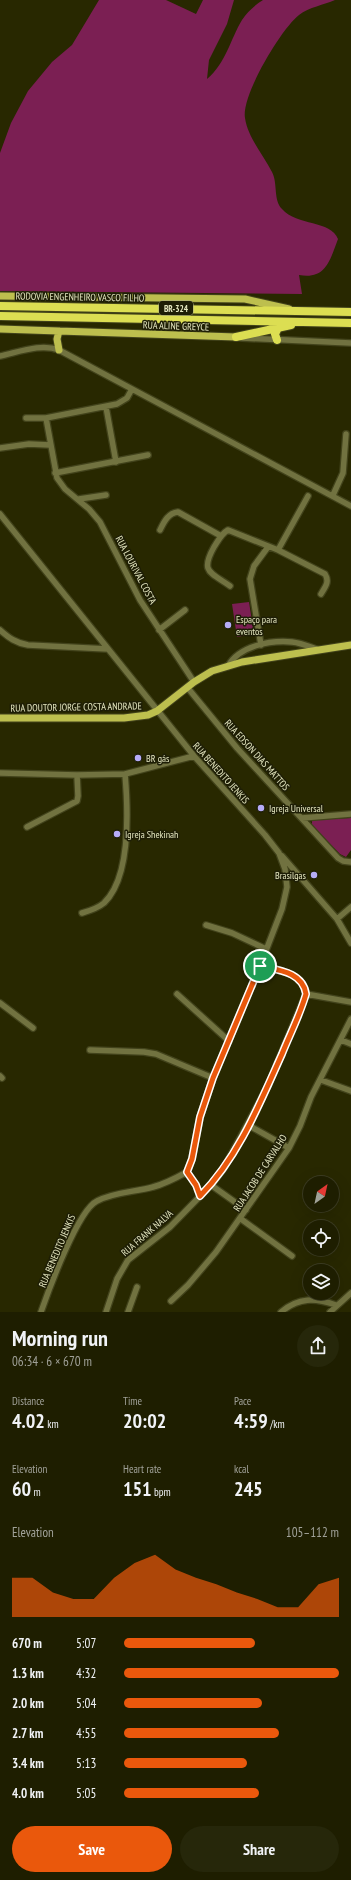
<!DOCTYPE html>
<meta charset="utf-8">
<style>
:root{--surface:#1e1e00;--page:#26270a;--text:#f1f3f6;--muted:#a1a299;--line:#3c3c22;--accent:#ea580c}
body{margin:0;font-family:"PT Sans Narrow",sans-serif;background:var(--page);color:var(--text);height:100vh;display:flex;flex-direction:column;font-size:15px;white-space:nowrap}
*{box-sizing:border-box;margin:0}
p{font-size:13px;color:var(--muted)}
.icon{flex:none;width:22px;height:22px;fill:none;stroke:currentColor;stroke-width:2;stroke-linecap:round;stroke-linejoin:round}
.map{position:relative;height:1312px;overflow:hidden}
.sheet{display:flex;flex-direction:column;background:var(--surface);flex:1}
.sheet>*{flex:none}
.needle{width:26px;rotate:33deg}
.controls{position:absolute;left:303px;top:1176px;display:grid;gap:8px}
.controls a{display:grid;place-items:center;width:36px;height:36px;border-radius:50%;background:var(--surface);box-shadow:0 4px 16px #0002,0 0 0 1px var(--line);font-size:20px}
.pin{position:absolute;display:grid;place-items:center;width:34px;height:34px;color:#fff;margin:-17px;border:2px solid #fff;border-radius:50%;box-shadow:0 1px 4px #0007}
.round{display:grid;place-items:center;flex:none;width:42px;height:42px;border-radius:21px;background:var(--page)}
.overview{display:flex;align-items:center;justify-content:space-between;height:68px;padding:0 12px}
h1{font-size:22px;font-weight:600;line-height:30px}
.stats{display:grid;grid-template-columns:repeat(3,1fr);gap:6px;height:68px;padding:4px 12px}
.stats div{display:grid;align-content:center}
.stats b{font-size:20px;font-weight:600}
.stats small{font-size:11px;font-weight:400}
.stats p{font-size:11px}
.chart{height:112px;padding:8px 12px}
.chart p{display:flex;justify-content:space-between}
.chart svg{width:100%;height:72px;margin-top:4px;fill:var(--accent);opacity:.7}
.cta{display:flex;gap:8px;margin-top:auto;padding:8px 12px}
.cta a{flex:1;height:46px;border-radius:24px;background:var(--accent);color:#fff;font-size:16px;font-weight:600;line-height:46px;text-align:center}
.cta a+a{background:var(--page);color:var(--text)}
ul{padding:0 12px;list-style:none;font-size:13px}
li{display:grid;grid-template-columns:64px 48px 1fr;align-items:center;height:30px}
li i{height:10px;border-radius:5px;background:var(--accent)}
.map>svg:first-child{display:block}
.green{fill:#7b1f53}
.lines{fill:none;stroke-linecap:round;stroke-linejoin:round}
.minor-casing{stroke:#42431b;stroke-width:8}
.major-casing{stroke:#42431b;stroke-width:9}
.highway-casing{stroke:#42431b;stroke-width:10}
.minor{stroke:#717240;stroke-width:5.5}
.major{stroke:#bdbf4e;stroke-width:7}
.highway{stroke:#dcde52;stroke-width:8}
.route-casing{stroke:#fff;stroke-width:8}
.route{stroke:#ea580c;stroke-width:5}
.poi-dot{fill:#b6acf8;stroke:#1e1e06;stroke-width:1.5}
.labels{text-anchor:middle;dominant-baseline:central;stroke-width:3;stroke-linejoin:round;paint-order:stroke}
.shield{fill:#1e1e06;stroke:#a9aa88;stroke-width:1}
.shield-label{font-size:9px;font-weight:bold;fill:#e4e6bf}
.street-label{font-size:10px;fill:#e4e6bf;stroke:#1e1e06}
.poi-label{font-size:10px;fill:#e4e6bf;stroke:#1e1e06;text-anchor:start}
</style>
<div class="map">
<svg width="351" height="1312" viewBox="0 0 351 1312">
<rect width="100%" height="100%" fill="#282800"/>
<path class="green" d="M99,0H166L196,14L203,0H234L227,24L209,60L207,79C226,63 230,40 242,20C247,12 255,5 263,0H335C324,5 309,7 299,15C281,29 241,96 245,118C248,138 263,154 272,172C278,183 273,200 282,209C297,226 331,220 338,239C330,260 326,280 299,275L302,294L0,291V153L11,123L28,91L52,62L72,45Z
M249,602L254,634L237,637L232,604Z
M351,818V850L346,857L340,854L312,825V820Z"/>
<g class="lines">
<g class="minor-casing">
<path id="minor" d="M242,338L351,343
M0,356C19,352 41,343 59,350L351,506
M106,407L116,462
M26,418H46L117,404L127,398L132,389
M46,418L57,478L65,489L89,509L100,522L140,600L194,682
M0,448L29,444L50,445
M55,473L148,455
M333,495L343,473L346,434
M79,499L106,495
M0,514L194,756L265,835L279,853L285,869L287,887L282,909L260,966L213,1078L200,1117L192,1159L187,1172C176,1178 165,1184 153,1187C135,1192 114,1192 97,1201C78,1210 49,1289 41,1312
M160,530C164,522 168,513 178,512L221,536
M278,550L308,496
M230,586C210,572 200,572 214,547C218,541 221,534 228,530L278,550L325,574C330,582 325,587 321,594
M0,630C9,638 16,643 28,645L108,649
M159,630L185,610
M261,645L250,579L254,566L268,547
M228,666C239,646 270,640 292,642C302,643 310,647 319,650
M187,687L237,748L338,858L343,861L351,862
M0,773L77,775L125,774L194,756
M302,818L351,814
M27,827L77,801L78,796L77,775
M282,856L337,919L351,943
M82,913C89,911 98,908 104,903C131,877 128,809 125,774
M337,919L351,907
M206,925L232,933L266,949
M177,994L229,1041
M306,994L351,1002
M0,1003L33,1028
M341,1040L351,1044
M90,1050L144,1052L156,1054L213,1078
M0,1076L2,1078
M321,1080L351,1091
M248,1125L289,1148
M187,1172L196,1185L200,1196
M211,1185L246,1210
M241,1219L292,1256
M171,1301L188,1285L216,1252L289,1148L300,1126L311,1097L351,1019
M106,1312L117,1279L128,1260L170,1227L211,1185L224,1168L268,1086L306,994C303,972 278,970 260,966
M128,1312L137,1287
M281,1312C299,1297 315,1298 336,1305
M330,1312L351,1293"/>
</g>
<g class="major-casing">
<path id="major" d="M0,296L245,299L289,309
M0,329L236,337
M59,350L57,339L59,331
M0,718H124L148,715L157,711L194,682L212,671L242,662L351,645"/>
</g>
<g class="highway-casing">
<path id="highway" d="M0,306L351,312
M0,316L351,323
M236,337L291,325
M277,340L275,334L278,328"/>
</g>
<use href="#minor" class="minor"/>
<use href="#major" class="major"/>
<use href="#highway" class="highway"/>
</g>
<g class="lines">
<g class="route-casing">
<path id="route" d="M260,966C278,970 303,972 306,994C300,1015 290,1034 282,1054C260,1103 238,1158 200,1196L196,1185L187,1172L192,1159L200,1117L213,1078Z"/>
</g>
<use href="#route" class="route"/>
</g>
<g class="poi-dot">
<circle cx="228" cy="625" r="4"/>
<circle cx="138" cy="758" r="4"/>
<circle cx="261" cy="808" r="4"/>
<circle cx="117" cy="834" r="4"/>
<circle cx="314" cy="875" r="4"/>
</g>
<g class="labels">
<rect class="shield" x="159" y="301" width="34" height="14" rx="3"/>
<g class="shield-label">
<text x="176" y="308">BR-324</text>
</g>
<g class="street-label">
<text transform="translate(80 297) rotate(1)">RODOVIA ENGENHEIRO VASCO FILHO</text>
<text transform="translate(176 326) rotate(2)">RUA ALINE GREYCE</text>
<text transform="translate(136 570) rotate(62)">RUA LOURIVAL COSTA</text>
<text transform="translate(76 707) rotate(-1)">RUA DOUTOR JORGE COSTA ANDRADE</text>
<text transform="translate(257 755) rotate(48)">RUA EDSON DIAS MATTOS</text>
<text transform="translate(221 773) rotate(48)">RUA BENEDITO JENKIS</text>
<text transform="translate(260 1173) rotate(-57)">RUA JACOB DE CARVALHO</text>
<text transform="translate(147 1233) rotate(-41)">RUA FRANK NALVA</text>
<text transform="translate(57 1251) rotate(-67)">RUA BENEDITO JENKIS</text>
</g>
<g class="poi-label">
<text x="236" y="619">Espaço para<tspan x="236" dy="12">eventos</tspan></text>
<text x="146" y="758">BR gás</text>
<text x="269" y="808">Igreja Universal</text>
<text x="125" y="834">Igreja Shekinah</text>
<text x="306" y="875" text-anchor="end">Brasilgas</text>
</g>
</g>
</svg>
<div class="controls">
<a><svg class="needle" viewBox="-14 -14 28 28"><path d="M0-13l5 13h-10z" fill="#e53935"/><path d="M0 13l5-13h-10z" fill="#a1a299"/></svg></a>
<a><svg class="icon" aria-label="locate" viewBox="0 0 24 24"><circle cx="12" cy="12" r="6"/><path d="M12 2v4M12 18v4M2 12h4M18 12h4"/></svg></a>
<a><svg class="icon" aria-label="layers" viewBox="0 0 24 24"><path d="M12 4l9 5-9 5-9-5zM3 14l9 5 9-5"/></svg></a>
</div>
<div class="pin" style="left:260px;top:966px;background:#1e9e55"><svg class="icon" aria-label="arrive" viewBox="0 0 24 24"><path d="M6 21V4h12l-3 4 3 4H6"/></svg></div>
</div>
<section class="sheet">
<div class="overview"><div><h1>Morning run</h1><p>06:34 · 6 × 670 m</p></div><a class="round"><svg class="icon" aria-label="share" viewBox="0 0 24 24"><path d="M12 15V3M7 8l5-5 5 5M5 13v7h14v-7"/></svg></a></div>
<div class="stats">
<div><p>Distance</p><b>4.02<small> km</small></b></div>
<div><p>Time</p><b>20:02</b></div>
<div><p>Pace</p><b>4:59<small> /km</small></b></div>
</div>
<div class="stats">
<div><p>Elevation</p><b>60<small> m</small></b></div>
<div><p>Heart rate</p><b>151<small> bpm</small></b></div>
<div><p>kcal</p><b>245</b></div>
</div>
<div class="chart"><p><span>Elevation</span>105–112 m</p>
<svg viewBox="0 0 160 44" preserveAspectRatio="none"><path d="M0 44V20L10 20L20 29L30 33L40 33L50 20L60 11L70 6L80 15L90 20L100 24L110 29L120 33L130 38L140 38L150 24L160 20V44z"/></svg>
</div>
<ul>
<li><b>670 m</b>5:07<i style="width:61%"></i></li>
<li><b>1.3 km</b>4:32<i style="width:100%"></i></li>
<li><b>2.0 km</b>5:04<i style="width:64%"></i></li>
<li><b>2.7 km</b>4:55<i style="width:72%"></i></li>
<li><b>3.4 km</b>5:13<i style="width:57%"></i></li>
<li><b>4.0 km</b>5:05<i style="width:63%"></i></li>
</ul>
<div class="cta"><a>Save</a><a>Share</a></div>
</section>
